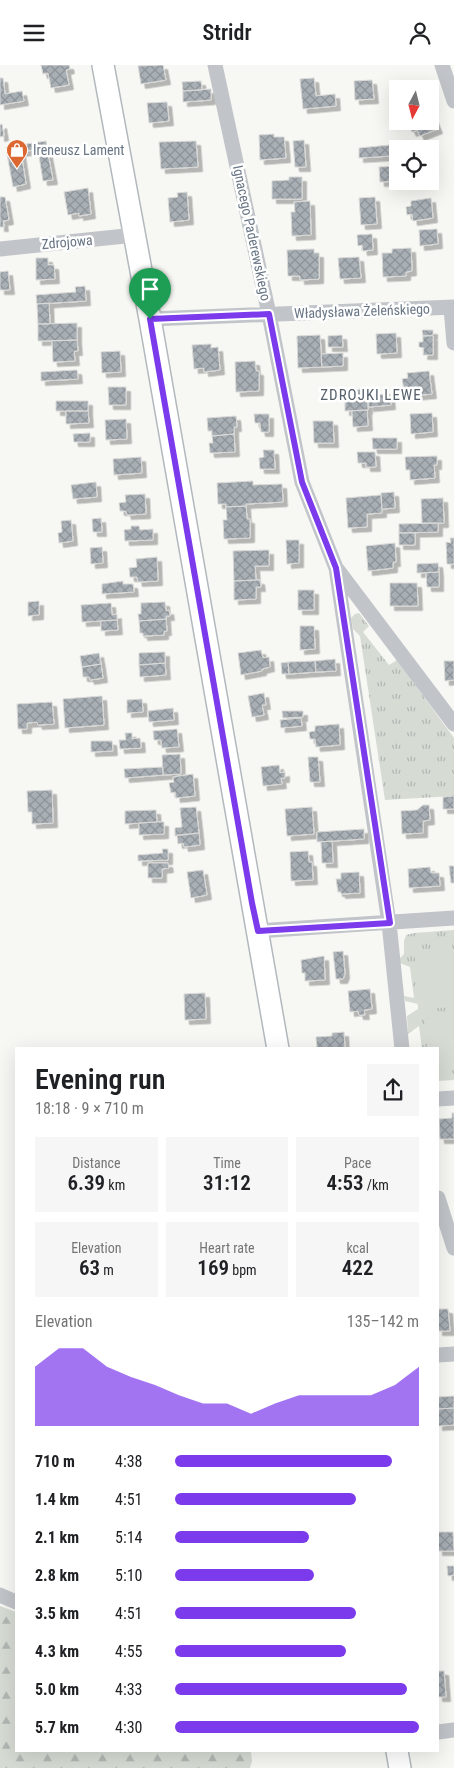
<!DOCTYPE html>
<meta charset="utf-8">
<style>
:root{--surface:#fff;--page:#f6f6f6;--text:#202124;--muted:#757577;--accent:#7c3aed}
body{margin:0;font-family:"Roboto Condensed",sans-serif;background:var(--page);color:var(--text);height:100vh;display:flex;flex-direction:column;font-size:19px;white-space:nowrap}
*{box-sizing:border-box;margin:0}
p{font-size:16px;color:var(--muted)}
.icon{flex:none;width:28px;height:28px;fill:none;stroke:currentColor;stroke-width:2;stroke-linecap:round;stroke-linejoin:round}
.map{position:relative;flex:1;overflow:hidden}
.drawer{position:absolute;left:15px;top:982px;width:424px;height:705px;display:flex;flex-direction:column;background:var(--surface);border-radius:0px;box-shadow:0 5px 20px #0002}
.drawer>*{flex:none}
.needle{width:32px;rotate:187deg}
.tools{position:absolute;left:389px;top:15px;display:grid;gap:10px}
.tools a{display:grid;place-items:center;width:50px;height:50px;border-radius:0px;background:var(--surface);box-shadow:0 5px 20px #0002;font-size:25px}
.pin{position:absolute;display:grid;place-items:center;width:42px;height:42px;color:#fff;margin:-51px -21px;border-radius:50% 50% 50% 0;rotate:-45deg;box-shadow:0 0 5px #0007}
.pin .icon{rotate:45deg}
.round{display:grid;place-items:center;flex:none;width:52px;height:52px;border-radius:0px;background:var(--page)}
.summary{display:flex;align-items:center;justify-content:space-between;height:85px;padding:0 20px}
h1{font-size:28px;font-weight:600;line-height:38px}
.stats{display:grid;grid-template-columns:repeat(3,1fr);gap:8px;height:85px;padding:5px 20px}
.stats div{display:grid;align-content:center;border-radius:0px;background:var(--page);text-align:center}
.stats b{font-size:21px;font-weight:600}
.stats small{font-size:14px;font-weight:400}
.stats p{font-size:14px}
.chart{height:140px;padding:10px 20px}
.chart p{display:flex;justify-content:space-between}
.chart svg{width:100%;height:90px;margin-top:5px;fill:var(--accent);opacity:.7}
ul{padding:0 20px;list-style:none;font-size:16px}
li{display:grid;grid-template-columns:80px 60px 1fr;align-items:center;height:38px}
li i{height:12px;border-radius:6px;background:var(--accent)}
header{display:flex;justify-content:space-between;align-items:center;height:65px;padding:0 20px;background:var(--surface);font-size:22px;font-weight:600}
.map>svg:first-child{display:block}
.grass{fill:url(#grass-tufts)}
.forest{fill:url(#forest-firs)}
.green{fill:#d6dcd4}
.building{fill:url(#building-cross-hatch);stroke:#d9d9d7;filter:url(#shadow)}
.lines{fill:none;stroke-linecap:round;stroke-linejoin:round}
.secondary-casing{stroke:#b3b8bd;stroke-width:24}
.street{stroke:#c1c4c8;stroke-width:15}
.secondary{stroke:#fff;stroke-width:21}
.route-casing{stroke:#fff;stroke-width:10}
.route{stroke:#7c3aed;stroke-width:6}
.labels{text-anchor:middle;dominant-baseline:central;stroke-width:5;stroke-linejoin:round;paint-order:stroke}
.poi-label{font-size:14px;fill:#687584;stroke:#fff;text-anchor:start}
.street-label{font-size:14px;fill:#687584;stroke:#fff}
.neighbourhood-label{font-size:15px;letter-spacing:1px;fill:#555f6a;stroke:#fff}
</style>
<header><svg class="icon" aria-label="menu" viewBox="0 0 24 24"><path d="M4 6h16M4 12h16M4 18h16"/></svg>Stridr<svg class="icon" aria-label="person" viewBox="0 0 24 24"><circle cx="12" cy="8" r="4"/><path d="M4 21q1-7 8-7t8 7"/></svg></header>
<div class="map">
<svg width="454" height="1703" viewBox="0 0 454 1703">
<defs>
<pattern id="grass-tufts" width="24" height="20" patternUnits="userSpaceOnUse" patternTransform="scale(1.25)"><rect width="24" height="20" fill="#d6dcd4"/><path d="M3 7l-1-3M5 7V3M7 7l1-3M15 17l-1-3M17 17v-4M19 17l1-3" fill="none" stroke="#b1b7b2"/></pattern>
<pattern id="forest-firs" width="22" height="20" patternUnits="userSpaceOnUse" patternTransform="scale(1.25)"><rect width="22" height="20" fill="#d6dcd4"/><path d="M5 1l3.5 6h-7zM16 11l3.5 6h-7z" fill="#b1b7b2"/></pattern>
<pattern id="building-cross-hatch" width="8" height="8" patternUnits="userSpaceOnUse" patternTransform="scale(1.25)"><rect width="8" height="8" fill="#a8afb5"/><path d="M0 0l8 8M0 8l8-8" fill="none" stroke="#8d9399"/></pattern>
<filter id="shadow"><feDropShadow dx="4.5" dy="4.5" stdDeviation="0" flood-color="#0004"/></filter>
</defs>
<rect width="100%" height="100%" fill="#f7f7f4"/>
<path class="grass" d="M359,548L369,561L363,567L389,600L397,595L454,673V731L385,735L360,571L353,564L351,553L355,549Z
M454,865V1015L438,1016V984H422L419,961L408,969L407,951L418,944V939L405,936L404,931L414,933L410,902L400,898L399,894L404,889V876L406,870L414,868Z"/>
<path class="forest" d="M0,1541L16,1547V1686H251L252,1696L250,1703H0Z"/>
<path class="green" d="M454,889V942L418,944L415,892Z
M454,952V1005L438,1006V984H427L425,954Z"/>
<path class="building" d="M41,0H69L70,4L66,5L69,20L51,23L48,8L43,9Z
M163,0L166,15L141,19L138,1Z
M0,13H3L5,29L22,26L24,36L0,40Z
M314,13L316,31L335,29L336,41L303,44L300,14Z
M372,15L374,34L355,35L354,16Z
M201,16L202,25L183,26L182,17Z
M211,24V35L183,37V26Z
M167,37L169,56L149,58L147,38Z
M431,46L438,64L420,71L417,65L412,67L408,59L414,56H430Z
M2,59L4,71L0,72V60Z
M274,69V72H284L286,93L260,95L259,70Z
M304,75L306,102H295L293,76Z
M46,76L47,83L7,89L6,82Z
M196,76L198,102L161,104L159,77Z
M390,80L391,91L359,93V83Z
M47,83L53,115L43,116L38,85Z
M21,87L26,119L13,122L7,89Z
M398,101V116L380,117L379,102Z
M289,112H302V134H272V116L289,115Z
M88,123L91,149L79,151V148L68,150L64,127Z
M187,127L189,155L170,157L168,133L178,132L177,128Z
M0,132H5L9,155L3,156L4,162H0Z
M375,132L377,159L361,160L359,133Z
M431,133L433,153L413,156L412,149L407,150L406,142L411,141V136Z
M310,136L311,170L292,171L291,147H295L294,137Z
M437,164L438,179L420,181L419,165Z
M372,169L373,185L363,186L362,180L358,181L357,170Z
M411,183L412,206L406,207V211L383,212L382,188H392V184Z
M314,184V188H319V214L300,215V211H288L287,185Z
M359,192L361,213L340,214L338,193Z
M36,193H48V200H54L55,214L36,215Z
M8,206L10,225H0V207Z
M85,221L86,236L37,239L36,230L76,227L75,222Z
M49,238L50,259H38L37,239Z
M77,258V275L38,276V259Z
M422,265H433V270L423,271Z
M396,268L397,288L377,289L376,269Z
M320,270L322,302L298,303L297,271Z
M342,270L343,282H328V271Z
M423,271H433V290H423L424,283L419,282V277H423Z
M77,275L78,286H74L75,296L53,297L52,276Z
M211,279V283L218,282L220,305L204,307V303L194,304L192,280Z
M120,286L121,307L102,308L101,287Z
M343,288V301L322,302L321,289Z
M255,296L256,306H259V326L236,327L235,297Z
M77,305L78,314L41,316V307Z
M429,306L432,329L411,331L410,325H404L402,314L408,313L407,308Z
M108,322H126V340H109Z
M367,324L368,345L345,346V325Z
M390,329L391,340L369,342L368,330Z
M56,336H88V346H56Z
M367,345L368,361L353,362L352,346Z
M66,346H88L89,358L66,359Z
M432,348L433,367L411,369L410,349Z
M254,349H269V367H261L260,358H255Z
M236,351L237,362H234V369L212,371V366H208L207,353Z
M126,354L127,374L106,375L105,355Z
M313,356H333L334,378H314Z
M90,368V377H74L73,369Z
M234,369L235,387L210,388L209,378H213L212,371Z
M372,373H397V384H373Z
M263,385H274L275,404H260L259,393L264,392Z
M357,387H375L376,402H366V398H358Z
M437,391V400H434L435,413L410,415V405H406L405,392Z
M141,392L142,408L114,410L113,394Z
M253,416V420L282,419L283,437L246,439V441L226,442V439H218L217,418Z
M96,417L97,432L73,434L71,420Z
M394,427L395,443L382,444L381,428Z
M145,429L146,449L127,450L126,446H120L119,438L126,437L125,430Z
M381,430L382,448L367,449V462L348,463L346,433Z
M443,433L444,458H422L421,434Z
M246,441L247,454H250V473L224,474L223,455H227L226,442Z
M101,453L102,467H93L92,454Z
M71,455L73,476L59,478L58,468L62,467L61,456Z
M438,458V467L399,468V459Z
M131,461H139L140,465L153,464V475L125,476L124,465L131,464Z
M399,468H415V480H399Z
M450,473H454V499H447L446,477L451,478Z
M286,475H299V498L287,499Z
M395,478L396,497H393V503L368,506L366,481Z
M102,482L103,498L91,499L90,483Z
M269,485V501H255L256,515L234,516L233,486Z
M157,492L158,516L138,517L137,512H130L129,503L137,502L136,494Z
M438,498L439,507L417,508V499Z
M439,507V522H427L426,508Z
M260,515L261,522H256V534L234,535V516Z
M123,516V519H133L134,527L102,529V519Z
M390,518H417L418,541H390Z
M298,525H314V545H298Z
M39,536V550L28,551V537Z
M165,537L166,546L169,545L170,551H166V554L139,556L138,549H141V538Z
M111,538L112,550L117,549V555L82,557L81,540Z
M166,554L167,566H164V570L143,571V568H140L139,556Z
M117,555L118,565L101,566V556Z
M300,561H314L315,584L300,585Z
M261,585L263,593L269,592L270,602L262,604V606L241,610L238,588Z
M165,587V598L139,600V588Z
M99,588L101,599L82,602L80,591Z
M335,594L336,606L316,607L315,596Z
M315,596L316,607L289,609L288,597Z
M444,596H454V615L445,616Z
M288,597L289,609H282L281,598Z
M165,598L166,610L140,612L139,600Z
M101,599L103,613L90,615L89,612H83L82,602Z
M264,628L266,640H262L264,650L252,652L248,631Z
M102,631L104,660L65,663L63,634Z
M142,634L143,647L127,648V635Z
M52,637L54,659L38,660L37,657L27,658V664H18L17,639Z
M173,643L174,655L149,657L148,646Z
M282,646H303V652L283,653Z
M301,653L302,661L281,663L280,655Z
M339,659L340,680L316,682L315,674H310L309,667L315,666V661Z
M177,664L179,682L162,683L161,675H154L153,666Z
M125,668H132V674L140,673L141,683L120,684L119,675H126Z
M91,676H112L113,686L91,687Z
M180,689L181,709L163,710L162,690Z
M308,692H318L320,717H310Z
M279,700L280,708L285,707V713H281L282,719L263,721L261,702Z
M163,702V710L125,713L124,704Z
M193,709L195,731L176,733L175,727L171,728L169,718L174,717L173,712Z
M52,725L53,758L32,759V747H28L27,726Z
M454,731V744H443V732Z
M423,740H429L430,755L423,756V768L402,769L401,746L417,745Z
M196,742L199,768L175,771V763L182,762L180,743Z
M312,742L314,769L287,771L285,744Z
M156,745L157,757L125,759V746Z
M157,757H164V769L139,770V758Z
M364,764V774L317,777V767Z
M199,768L200,780L184,782L183,778L178,779L177,770Z
M332,776L333,798H322L321,777Z
M162,784H168V795L138,796V790L163,788Z
M308,786L309,797H312L313,815L291,816L290,787Z
M148,798H168L169,803L162,804V813H148Z
M449,801H454V818H451Z
M430,802L431,808H439L440,821L409,823L408,804Z
M203,805L207,830L191,833L187,807Z
M359,807L360,828L341,829V827H338L336,814H341V808Z
M343,886L345,909L343,914H336L333,887Z
M324,891L325,915L305,916V908H302L301,895Z
M370,924L372,944L364,945L365,950H359L358,946L350,947L348,926Z
M205,928L206,954L185,955L184,929Z
M344,967L345,984H317L316,972L332,971V968Z
M452,1048H454V1074H440L439,1054L452,1053Z
M438,1244H448L450,1266H438Z
M454,1331V1343L438,1344V1332Z
M454,1343V1360L438,1361V1344Z
M438,1467H453L454,1486H438Z
M447,1501H454V1510L448,1511Z
M438,1606H444L446,1632H438Z"/>
<g class="lines">
<g class="secondary-casing">
<path id="secondary" d="M103,0L150,254L278,984
M397,1686L400,1703"/>
</g>
<path class="street" d="M215,0L269,249L302,417L336,503L389,858L402,984
M442,0L454,36
M0,184L135,170
M451,243L454,278
M150,254L454,242
M337,504L454,659
M257,866L454,853
M438,1034L454,1033
M438,1133L454,1183
M438,1290L454,1289
M0,1530L16,1537
M438,1667L454,1665"/>
<use href="#secondary" class="secondary"/>
</g>
<g class="lines">
<g class="route-casing">
<path id="route" d="M269,249L302,417L336,503L390,858L258,866L252,838L150,254Z"/>
</g>
<use href="#route" class="route"/>
</g>
<defs>
<g id="shop-pin" transform="scale(1.125)"><path d="M0 17L-7.5 6A9.5 9.5 0 1 1 7.5 6Z" fill="#dc6730" stroke="#fff"/><path d="M-5-2.5h2.3a2.7 3.5 0 0 1 5.4 0H5L5.5 6h-11ZM-1.5-2.5h3a1.5 2.3 0 0 0-3 0Z" fill="#fff"/></g>
</defs>
<g fill-rule="evenodd">
<use href="#shop-pin" x="17" y="85"/>
</g>
<g class="labels">
<g class="poi-label">
<text x="33" y="85">Ireneusz Lament</text>
</g>
<g class="street-label">
<text transform="translate(252 168) rotate(78)">Ignacego Paderewskiego</text>
<text transform="translate(67 177) rotate(-5)">Zdrojowa</text>
<text transform="translate(362 246) rotate(-2)">Władysława Żeleńskiego</text>
</g>
<g class="neighbourhood-label">
<text x="371" y="330">ZDROJKI LEWE</text>
</g>
</g>
</svg>
<div class="tools">
<a><svg class="needle" viewBox="-14 -14 28 28"><path d="M0-13l5 13h-10z" fill="#e53935"/><path d="M0 13l5-13h-10z" fill="#757577"/></svg></a>
<a><svg class="icon" aria-label="locate" viewBox="0 0 24 24"><circle cx="12" cy="12" r="6"/><path d="M12 2v4M12 18v4M2 12h4M18 12h4"/></svg></a>
</div>
<div class="pin" style="left:150px;top:254px;background:#1e9e55"><svg class="icon" aria-label="arrive" viewBox="0 0 24 24"><path d="M6 21V4h12l-3 4 3 4H6"/></svg></div>
<section class="drawer">
<div class="summary"><div><h1>Evening run</h1><p>18:18 · 9 × 710 m</p></div><a class="round"><svg class="icon" aria-label="share" viewBox="0 0 24 24"><path d="M12 15V3M7 8l5-5 5 5M5 13v7h14v-7"/></svg></a></div>
<div class="stats">
<div><p>Distance</p><b>6.39<small> km</small></b></div>
<div><p>Time</p><b>31:12</b></div>
<div><p>Pace</p><b>4:53<small> /km</small></b></div>
</div>
<div class="stats">
<div><p>Elevation</p><b>63<small> m</small></b></div>
<div><p>Heart rate</p><b>169<small> bpm</small></b></div>
<div><p>kcal</p><b>422</b></div>
</div>
<div class="chart"><p><span>Elevation</span>135–142 m</p>
<svg viewBox="0 0 160 44" preserveAspectRatio="none"><path d="M0 44V15L10 6L20 6L30 15L40 20L50 24L60 29L70 33L80 33L90 38L100 33L110 29L120 29L130 29L140 29L150 24L160 15V44z"/></svg>
</div>
<ul>
<li><b>710 m</b>4:38<i style="width:89%"></i></li>
<li><b>1.4 km</b>4:51<i style="width:74%"></i></li>
<li><b>2.1 km</b>5:14<i style="width:55%"></i></li>
<li><b>2.8 km</b>5:10<i style="width:57%"></i></li>
<li><b>3.5 km</b>4:51<i style="width:74%"></i></li>
<li><b>4.3 km</b>4:55<i style="width:70%"></i></li>
<li><b>5.0 km</b>4:33<i style="width:95%"></i></li>
<li><b>5.7 km</b>4:30<i style="width:100%"></i></li>
</ul>
</section>
</div>
